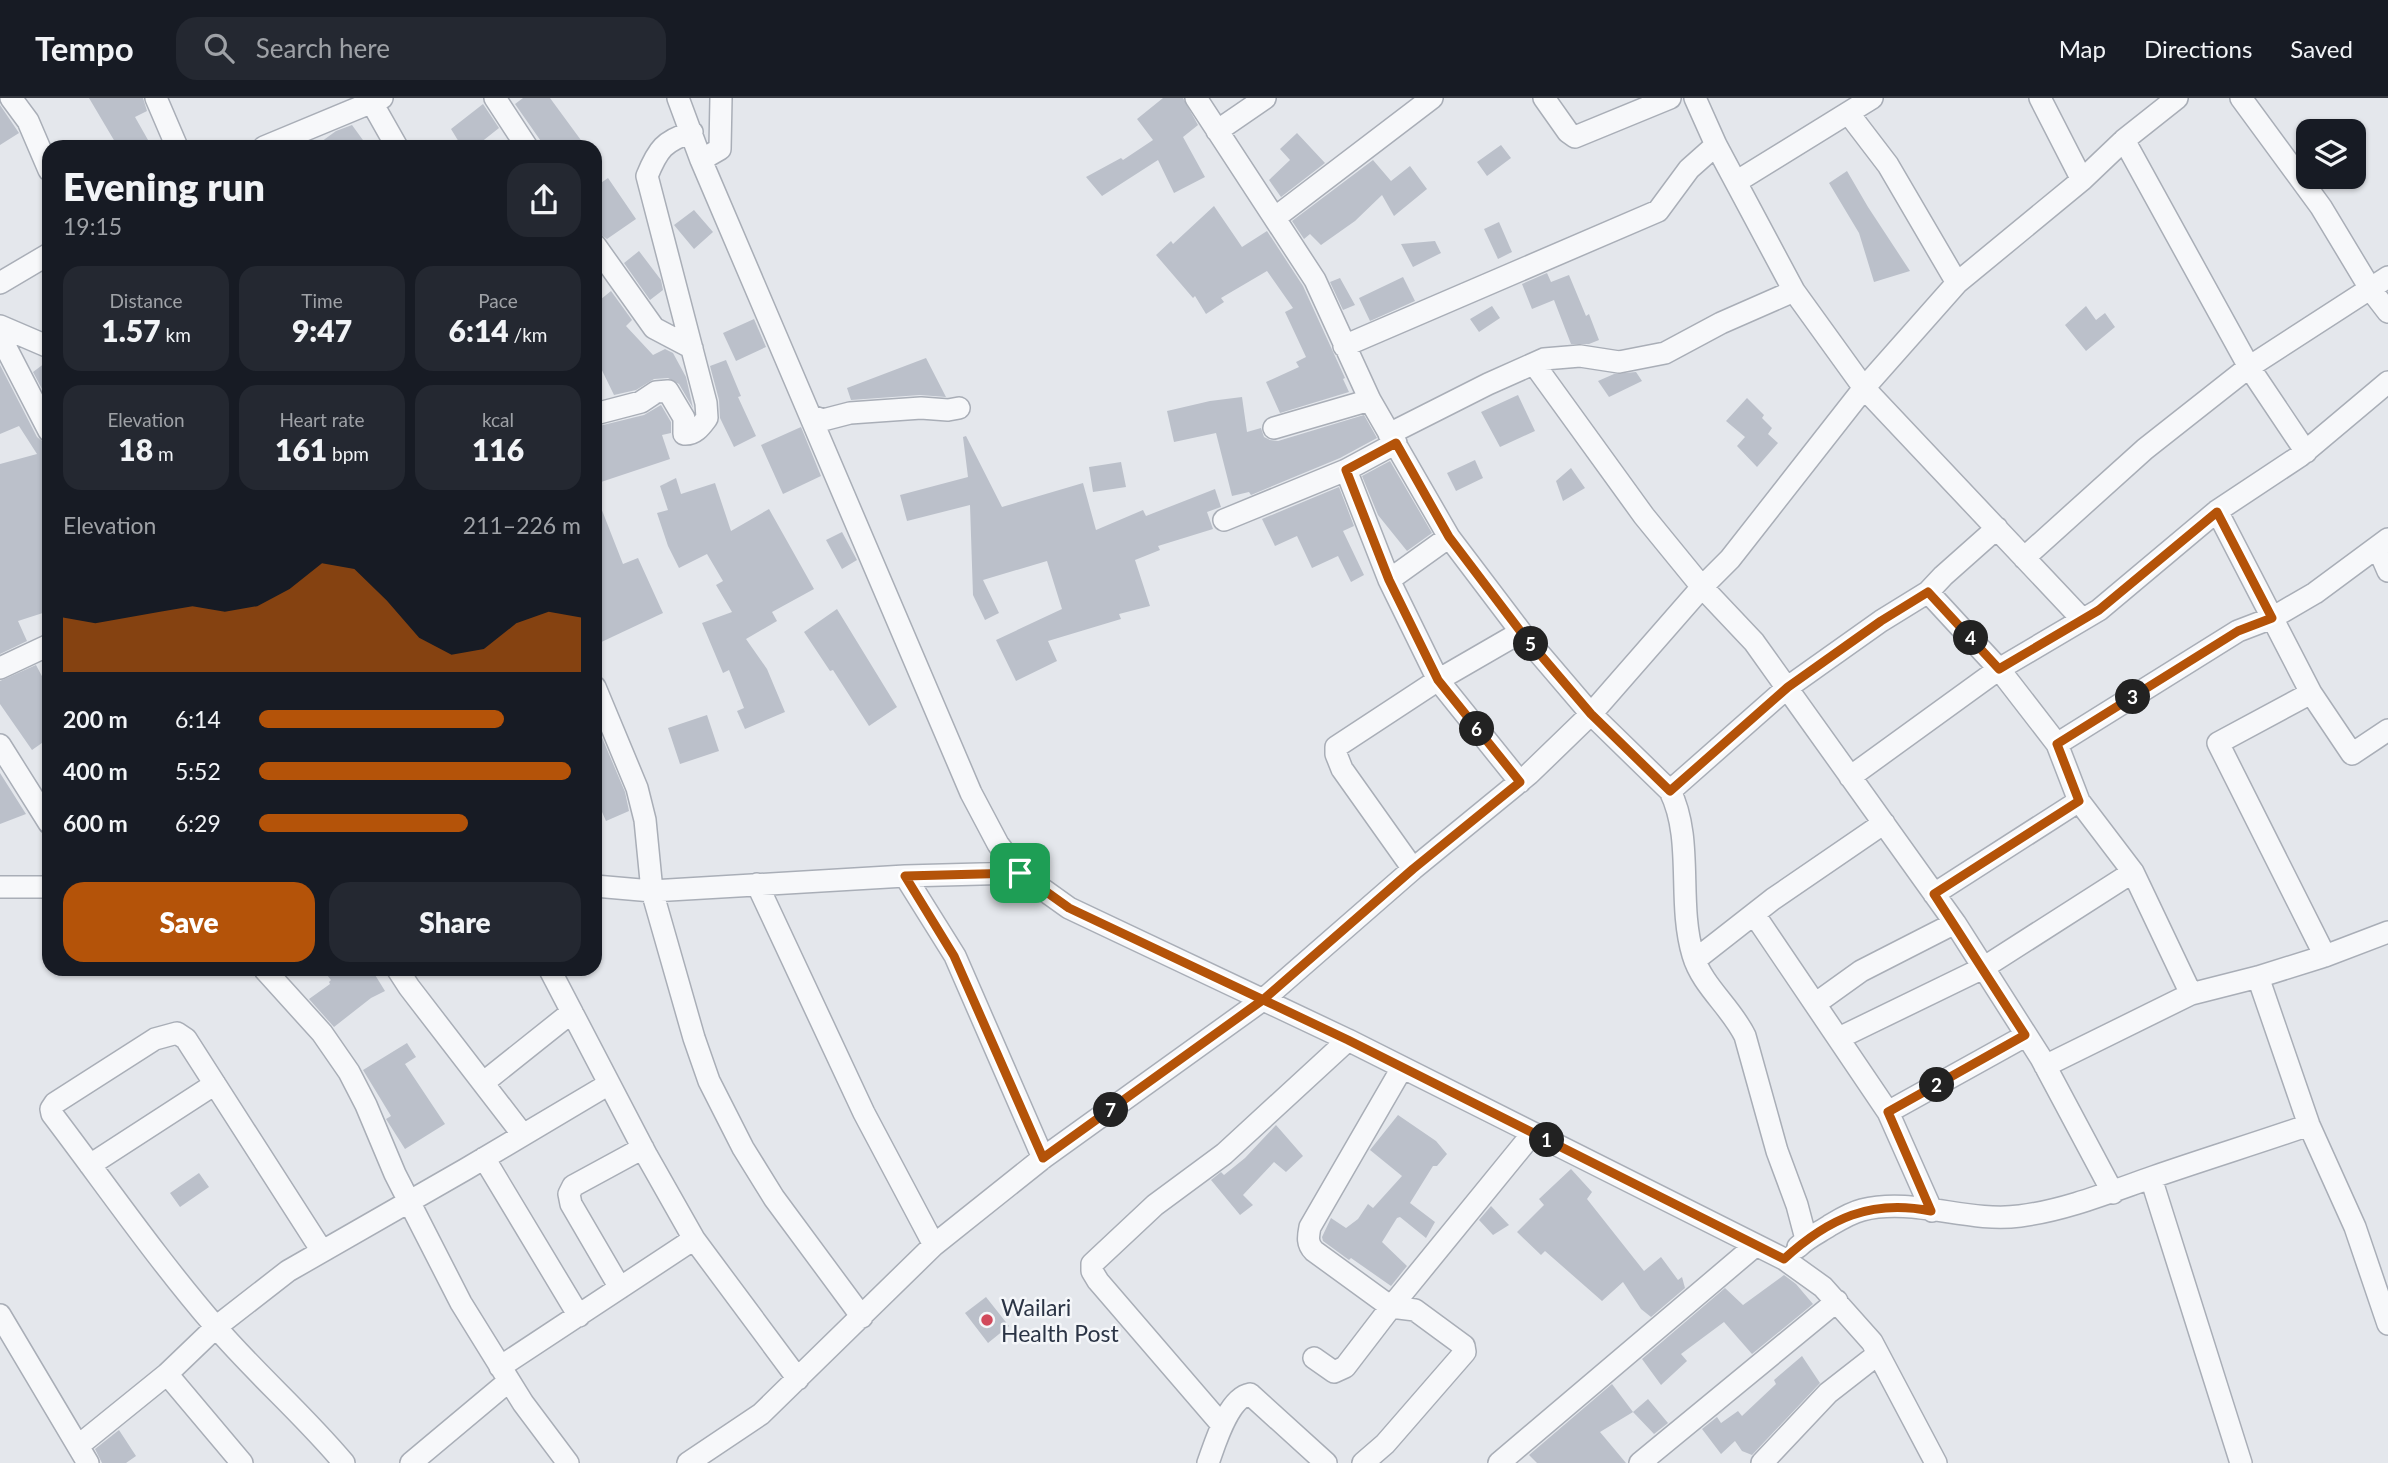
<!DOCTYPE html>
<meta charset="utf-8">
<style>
:root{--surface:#171b24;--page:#242831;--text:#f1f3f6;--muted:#9ea1a6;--line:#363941;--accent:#b45309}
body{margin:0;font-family:Lato,sans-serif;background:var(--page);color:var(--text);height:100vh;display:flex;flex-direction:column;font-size:26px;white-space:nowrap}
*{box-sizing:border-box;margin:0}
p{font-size:23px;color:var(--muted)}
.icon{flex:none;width:38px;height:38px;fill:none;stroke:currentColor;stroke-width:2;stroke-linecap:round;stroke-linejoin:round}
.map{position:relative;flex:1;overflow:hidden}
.details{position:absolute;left:42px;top:42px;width:560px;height:836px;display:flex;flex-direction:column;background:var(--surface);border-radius:21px;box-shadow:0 2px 5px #0004}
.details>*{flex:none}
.controls{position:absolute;left:2296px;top:21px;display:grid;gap:14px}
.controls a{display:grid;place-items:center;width:70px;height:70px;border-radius:14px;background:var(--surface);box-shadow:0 2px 5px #0004;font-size:35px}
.pin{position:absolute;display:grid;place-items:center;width:60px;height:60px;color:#fff;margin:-30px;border-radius:14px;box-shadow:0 4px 10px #0006}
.km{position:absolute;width:35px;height:35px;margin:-18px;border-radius:50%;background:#222;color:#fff;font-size:19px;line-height:35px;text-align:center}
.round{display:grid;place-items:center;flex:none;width:74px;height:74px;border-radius:21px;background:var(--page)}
.summary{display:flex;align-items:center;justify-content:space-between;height:119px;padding:0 21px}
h1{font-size:38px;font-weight:800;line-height:52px}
.stats{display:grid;grid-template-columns:repeat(3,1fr);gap:10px;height:119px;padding:7px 21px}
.stats div{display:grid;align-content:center;border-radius:18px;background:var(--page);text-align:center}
.stats b{font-size:30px;font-weight:800}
.stats small{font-size:19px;font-weight:400}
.stats p{font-size:19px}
.chart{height:196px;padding:14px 21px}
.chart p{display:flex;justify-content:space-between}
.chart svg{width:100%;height:126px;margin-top:7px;fill:var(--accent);opacity:.7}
.cta{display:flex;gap:14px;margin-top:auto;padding:14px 21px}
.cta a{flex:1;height:80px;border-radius:21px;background:var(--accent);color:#fff;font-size:28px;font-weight:800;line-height:80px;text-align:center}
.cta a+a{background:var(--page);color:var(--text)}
ul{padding:0 21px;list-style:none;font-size:23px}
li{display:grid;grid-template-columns:112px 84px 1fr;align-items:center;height:52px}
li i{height:18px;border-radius:9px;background:var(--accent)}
header{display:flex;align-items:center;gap:42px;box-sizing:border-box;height:98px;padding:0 35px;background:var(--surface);border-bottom:2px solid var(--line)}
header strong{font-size:33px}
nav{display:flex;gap:38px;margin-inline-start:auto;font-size:24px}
.search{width:490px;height:63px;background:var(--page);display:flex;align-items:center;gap:18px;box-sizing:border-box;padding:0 24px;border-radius:21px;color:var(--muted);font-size:26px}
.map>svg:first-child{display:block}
.building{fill:#bbc0ca}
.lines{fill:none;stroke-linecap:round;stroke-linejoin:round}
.minor-casing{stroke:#a9aeb7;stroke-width:24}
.minor{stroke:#f7f8fa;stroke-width:21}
.route-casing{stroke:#fff;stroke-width:14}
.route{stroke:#b45309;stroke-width:9}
.poi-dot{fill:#d1495b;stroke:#f4f6f9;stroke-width:2.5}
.labels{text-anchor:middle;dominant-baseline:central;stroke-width:5;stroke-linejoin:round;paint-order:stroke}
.poi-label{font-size:23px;fill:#2b3445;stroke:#f4f6f9;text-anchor:start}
</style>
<header>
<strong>Tempo</strong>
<div class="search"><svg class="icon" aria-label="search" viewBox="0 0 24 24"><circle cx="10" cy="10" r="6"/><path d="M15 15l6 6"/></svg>Search here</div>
<nav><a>Map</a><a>Directions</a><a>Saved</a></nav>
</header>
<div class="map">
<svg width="2388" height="1365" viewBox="0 0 2388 1365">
<rect width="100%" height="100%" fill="#e4e7ec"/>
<path class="building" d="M89,0H143L147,13L135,19L152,49H118Z
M523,0H550L586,49H545L515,6Z
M1163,0H1183L1198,27L1183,39L1205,79L1174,95L1158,62L1102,98L1086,79L1121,60L1123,62L1153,42L1137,21Z
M483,6L499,30L475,49H462L451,31Z
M0,7L19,35L0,47Z
M352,27L368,49H314L336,33Z
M1297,35L1325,65L1281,99L1269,82L1290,62L1280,51Z
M1501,47L1511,60L1487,78L1477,64Z
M1373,62L1391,83L1410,68L1427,91L1394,118L1382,97L1355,123L1321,147L1310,136L1304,141L1292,123Z
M1847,73L1868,109L1910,173L1874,184L1859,135L1829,85Z
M608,80L636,121L607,141L595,132V89Z
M1214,108L1242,149L1267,133L1303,188L1345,280L1343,281L1349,294L1280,315L1266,284L1299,269L1296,264L1306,259L1285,214L1293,210L1267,173L1221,200L1224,204L1206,216L1195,198L1193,200L1156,157L1171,143L1173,146Z
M694,112L713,134L694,151L674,127Z
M1499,124L1512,154L1498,161L1484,131Z
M1435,143L1441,155L1413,169L1401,146Z
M639,153L661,182L663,192L650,202L624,165Z
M1547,175L1551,184L1569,177L1586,218L1589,216L1599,242L1589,246H1571L1554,202L1532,211L1522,186Z
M1403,179L1415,203L1370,223L1359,200Z
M1340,180L1355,207L1343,212L1330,184Z
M611,193L632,222L626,228L653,257L665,251L673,255L686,279L693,310L679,286L668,280L654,281L636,292L614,297L595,258V206Z
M1492,208L1500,220L1479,234L1470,221Z
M2086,208L2096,222L2105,215L2115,229L2086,253L2065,227Z
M754,221L766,249L736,263L723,235Z
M926,260L946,299L920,297L851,302L847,290Z
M49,262V304L33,274Z
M726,262L741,298L738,299L756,338L734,349L720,320L719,302L710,268Z
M0,267L37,339L43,344L49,346V513L18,523L27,543L0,556V366L37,356L19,328L0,336Z
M1636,274L1642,283L1609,299L1598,283L1614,276Z
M1518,297L1535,333L1500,349L1481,314Z
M1242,299L1247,334L1261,330L1264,339L1270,342L1278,343L1364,317L1377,340L1340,360L1251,397L1249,394L1232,398L1216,335L1174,344L1167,313L1210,303Z
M1747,300L1764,317L1762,320L1772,330L1768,336L1778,345L1757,369L1737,348L1745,339L1726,323Z
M661,307L671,324V335L662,337L670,361L595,386V329L644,317Z
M801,329L821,378L783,396L761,347Z
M966,338L1002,409L1083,385L1096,432L1143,412L1146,418L1215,391L1221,409L1207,414L1213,431L1158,448L1160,452L1135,462L1150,508L1119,516L1121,521L1048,543L1057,563L1016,583L996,542L1062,511L1047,463L983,482L999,515L985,522L973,497L970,407L907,423L900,397L968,379L963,339Z
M1475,362L1483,380L1456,393L1447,375Z
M1390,363L1432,435L1407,453L1378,417L1362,378Z
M1121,364L1126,389L1093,394L1089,369Z
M1571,370L1585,390L1563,403L1556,383Z
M676,380L681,396L715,385L731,433L769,411L814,491L772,514L777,523L746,541L767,571L785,614L745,631L737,613L744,610L729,572L723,575L702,525L732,514L716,487L723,483L707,456L679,470L668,448L657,415L668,412L660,388Z
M1339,389L1354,428L1343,433L1364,477L1351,484L1338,458L1312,470L1297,438L1275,448L1262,421Z
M596,397L623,466L638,460L663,515L595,547Z
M842,434L857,462L842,471L826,442Z
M837,511L897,609L869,628L833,572L830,573L804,534Z
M36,567L44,582L49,580V640L32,652L0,606V583Z
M707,617L719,653L680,666L668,630Z
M595,623L625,694L629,713L606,723L595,698Z
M0,675L26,716L0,726Z
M323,872H372L385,893L371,900L334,929L309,901L330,886L329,884L331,882Z
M407,945L416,959L405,966L445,1026L405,1051L386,1021L391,1018L363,972Z
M1398,1017L1436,1043L1447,1056L1437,1068H1433L1410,1105L1435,1124L1426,1140L1400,1119L1397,1120L1382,1144L1407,1168L1391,1188L1351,1160L1349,1162L1323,1143L1322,1139L1331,1120L1346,1130L1358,1121L1368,1106L1373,1110L1402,1078L1370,1052Z
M1276,1027L1303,1058L1286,1074L1274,1064L1243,1097L1253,1107L1240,1117L1211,1082L1221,1074L1224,1077L1245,1060Z
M1571,1071L1592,1094L1587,1101L1644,1173L1661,1159L1678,1182L1682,1179L1685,1190L1651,1219L1641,1211L1623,1184L1602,1203L1545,1153L1541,1157L1517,1134L1544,1107L1539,1101Z
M199,1075L209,1089L180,1109L170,1095Z
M1491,1108L1509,1127L1493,1137L1479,1122Z
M1784,1177L1796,1186L1813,1206L1752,1256L1724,1224L1681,1256L1687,1263L1661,1287L1642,1261L1725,1190L1743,1207Z
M986,1199L1009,1228L988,1245L965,1215Z
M1802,1258L1820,1285L1752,1357L1742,1353L1735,1343L1721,1356L1702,1331L1717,1319L1721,1325L1738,1313L1742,1318L1776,1286L1774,1282Z
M1612,1286L1633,1314L1600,1334L1626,1365H1537L1529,1357Z
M1648,1301L1668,1325L1654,1336L1633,1314Z
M119,1332L136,1358L126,1365H102L95,1351Z"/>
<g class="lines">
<g class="minor-casing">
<path id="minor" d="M11,0L28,23L49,72
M156,0L177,49
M495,0L527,49
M678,0L701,62L971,695L998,746L1020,775L1069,810L1348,942L1784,1161L1823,1189L1872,1244L1936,1365
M1196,0L1315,182L1370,302L1449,439L1521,534L1591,616L1670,693C1694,741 1677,804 1693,857C1702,888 1731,909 1745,938L1777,1053L1797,1107L1806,1141
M1544,0L1568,34L1575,39L1670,0
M1695,0L1716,47L1794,193L1864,290L2082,521
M2040,0L2082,82
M2241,0L2321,109L2371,192L2388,214
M371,3L397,49
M1849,16L1888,67L1957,185
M1217,33L1265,0
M2124,42L2249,269L2306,354
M264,49L382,0
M701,62L720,51L721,0
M1736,84L1872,0
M1276,119L1432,0
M595,147L654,230L692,250
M0,185L49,156
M0,228L49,249
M0,238L49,333
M1344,248L1658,113L1689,71L1716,47
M1534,266L1644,418L1702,489L1754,544L1955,825L2041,960L2113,1095
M595,316L641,304L656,294L668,293L684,320V336C695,337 701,328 707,320L706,305L647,78C658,51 664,43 692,34
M811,318L823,322L850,315L921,310L948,312L959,310
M1274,330L1370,302
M1389,336L1488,286L1544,261L1580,258L1619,264L1665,255L1721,225L1794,193
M1346,372L1389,482L1438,582L1520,684
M2217,413L2311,595L2352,656L2388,632
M1224,422L1346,372L1396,345
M2378,450L2388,473
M2024,460L2145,351L2249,269L2388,179
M1389,482L1449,439
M1928,494L1999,571L2057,646L2079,703L2133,774L2191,896
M0,570L49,547
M595,589L637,690L645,722L652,793L694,940L709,983L743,1050L774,1100L862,1219
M2311,595L2218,645L2325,858
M2057,646L2238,533L2272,520L2315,495L2388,441
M0,647L49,725
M1850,679L1999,571L2099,512L2217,413L2300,358L2388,284
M1670,693L1788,589L1881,523L1928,494L1943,478L1997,430
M1413,771L1342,671L1336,656V649L1438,582L1521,534
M905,778L955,858L1043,1060
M757,786L864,1015L934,1147
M595,788L652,793L905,778L1020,775
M0,789H49
M1934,796L2079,703
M1754,816L1888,1014L1932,1113
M1695,862L1773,801L1884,725
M265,872L322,935L349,974L366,1007L395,1076L461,1205L523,1305L568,1365
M398,872L409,889L523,1037
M550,872L647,1058L694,1141L798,1281
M2258,879L2309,1027L2355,1129L2388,1226
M1815,906L1861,873L1955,825
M1839,940L1983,870L2133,774
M2045,968L2191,896L2258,879L2325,858L2388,834
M483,985L572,914
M1888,1014L2025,938
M484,1060L579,1218
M90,1067L215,986
M2151,1080L2241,1365
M1798,1149C1807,1140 1818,1135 1829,1128C1839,1122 1850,1115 1862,1112C1914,1099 1967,1125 2020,1118C2066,1112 2110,1094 2153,1079C2205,1061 2257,1045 2309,1027
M322,1153L186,941L177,935L155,941L55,1005L51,1011L52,1016C106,1087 157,1161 215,1228C256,1276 303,1316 344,1365
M620,1190L571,1106L569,1096L573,1088L643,1050
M0,1217L88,1365
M1314,1260L1334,1274L1345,1269L1391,1209L1533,1035
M500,1269L694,1141
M167,1276L242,1365
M1222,1327L1098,1183L1092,1173V1166L1155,1107L1224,1056L1348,942
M78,1348L167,1276L216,1229L288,1173L466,1071L609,986
M411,1365L509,1283
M688,1365L761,1316L934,1147L1043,1060L1264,901L1413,771L1529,676L1591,616L1702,489L1730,461L1864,290L1957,185L2082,82L2124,42L2177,0
M1208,1365C1215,1346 1228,1300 1250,1296L1326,1365
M1363,1365L1385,1346L1465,1254L1464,1248L1415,1212L1391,1209L1314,1153C1307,1146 1308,1139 1310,1129L1402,970
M1499,1365L1756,1147
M1640,1365L1837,1203
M1762,1365L1828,1295L1878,1256"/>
</g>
<use href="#minor" class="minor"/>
</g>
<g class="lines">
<g class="route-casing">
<path id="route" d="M1020,775L1069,810L1348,942L1784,1161C1829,1120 1871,1101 1931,1113L1888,1014L2025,937L1934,796L2079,703L2057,646L2238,533L2272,520L2217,414L2099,512L1999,571L1928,494L1881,523L1788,589L1670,693L1591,616L1521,534L1449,439L1396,345L1346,372L1389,482L1438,582L1520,684L1413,771L1264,901L1043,1060L954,858L905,778L1020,775"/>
</g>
<use href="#route" class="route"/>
</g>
<circle class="poi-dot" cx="987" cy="1222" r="7"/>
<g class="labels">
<g class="poi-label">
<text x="1001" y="1209">Wailari<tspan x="1001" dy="26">Health Post</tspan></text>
</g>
</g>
</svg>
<div class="controls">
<a><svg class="icon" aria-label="layers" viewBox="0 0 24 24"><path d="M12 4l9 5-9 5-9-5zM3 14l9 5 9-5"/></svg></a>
</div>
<div class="pin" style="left:1020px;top:775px;background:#1e9e55"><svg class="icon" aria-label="arrive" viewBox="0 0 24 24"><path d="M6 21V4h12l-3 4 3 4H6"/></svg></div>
<b class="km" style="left:1547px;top:1042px">1</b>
<b class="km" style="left:1937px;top:987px">2</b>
<b class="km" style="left:2133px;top:599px">3</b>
<b class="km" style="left:1971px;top:540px">4</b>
<b class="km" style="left:1531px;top:546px">5</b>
<b class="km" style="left:1477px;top:631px">6</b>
<b class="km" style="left:1111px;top:1012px">7</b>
<section class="details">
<div class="summary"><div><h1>Evening run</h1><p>19:15</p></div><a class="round"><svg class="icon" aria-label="share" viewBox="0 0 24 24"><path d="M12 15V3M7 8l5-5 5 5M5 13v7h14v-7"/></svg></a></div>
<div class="stats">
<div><p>Distance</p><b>1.57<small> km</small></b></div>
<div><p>Time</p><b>9:47</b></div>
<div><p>Pace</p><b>6:14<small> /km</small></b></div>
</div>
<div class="stats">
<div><p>Elevation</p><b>18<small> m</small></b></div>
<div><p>Heart rate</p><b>161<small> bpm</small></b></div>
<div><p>kcal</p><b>116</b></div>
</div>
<div class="chart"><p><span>Elevation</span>211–226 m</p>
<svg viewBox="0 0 160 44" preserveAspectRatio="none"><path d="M0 44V25L10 27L20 25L30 23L40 21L50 23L60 21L70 15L80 6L90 8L100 19L110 32L120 38L130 36L140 27L150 23L160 25V44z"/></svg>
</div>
<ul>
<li><b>200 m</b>6:14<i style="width:76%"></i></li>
<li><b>400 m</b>5:52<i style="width:97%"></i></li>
<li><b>600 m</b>6:29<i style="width:65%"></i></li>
</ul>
<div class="cta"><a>Save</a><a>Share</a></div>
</section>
</div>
